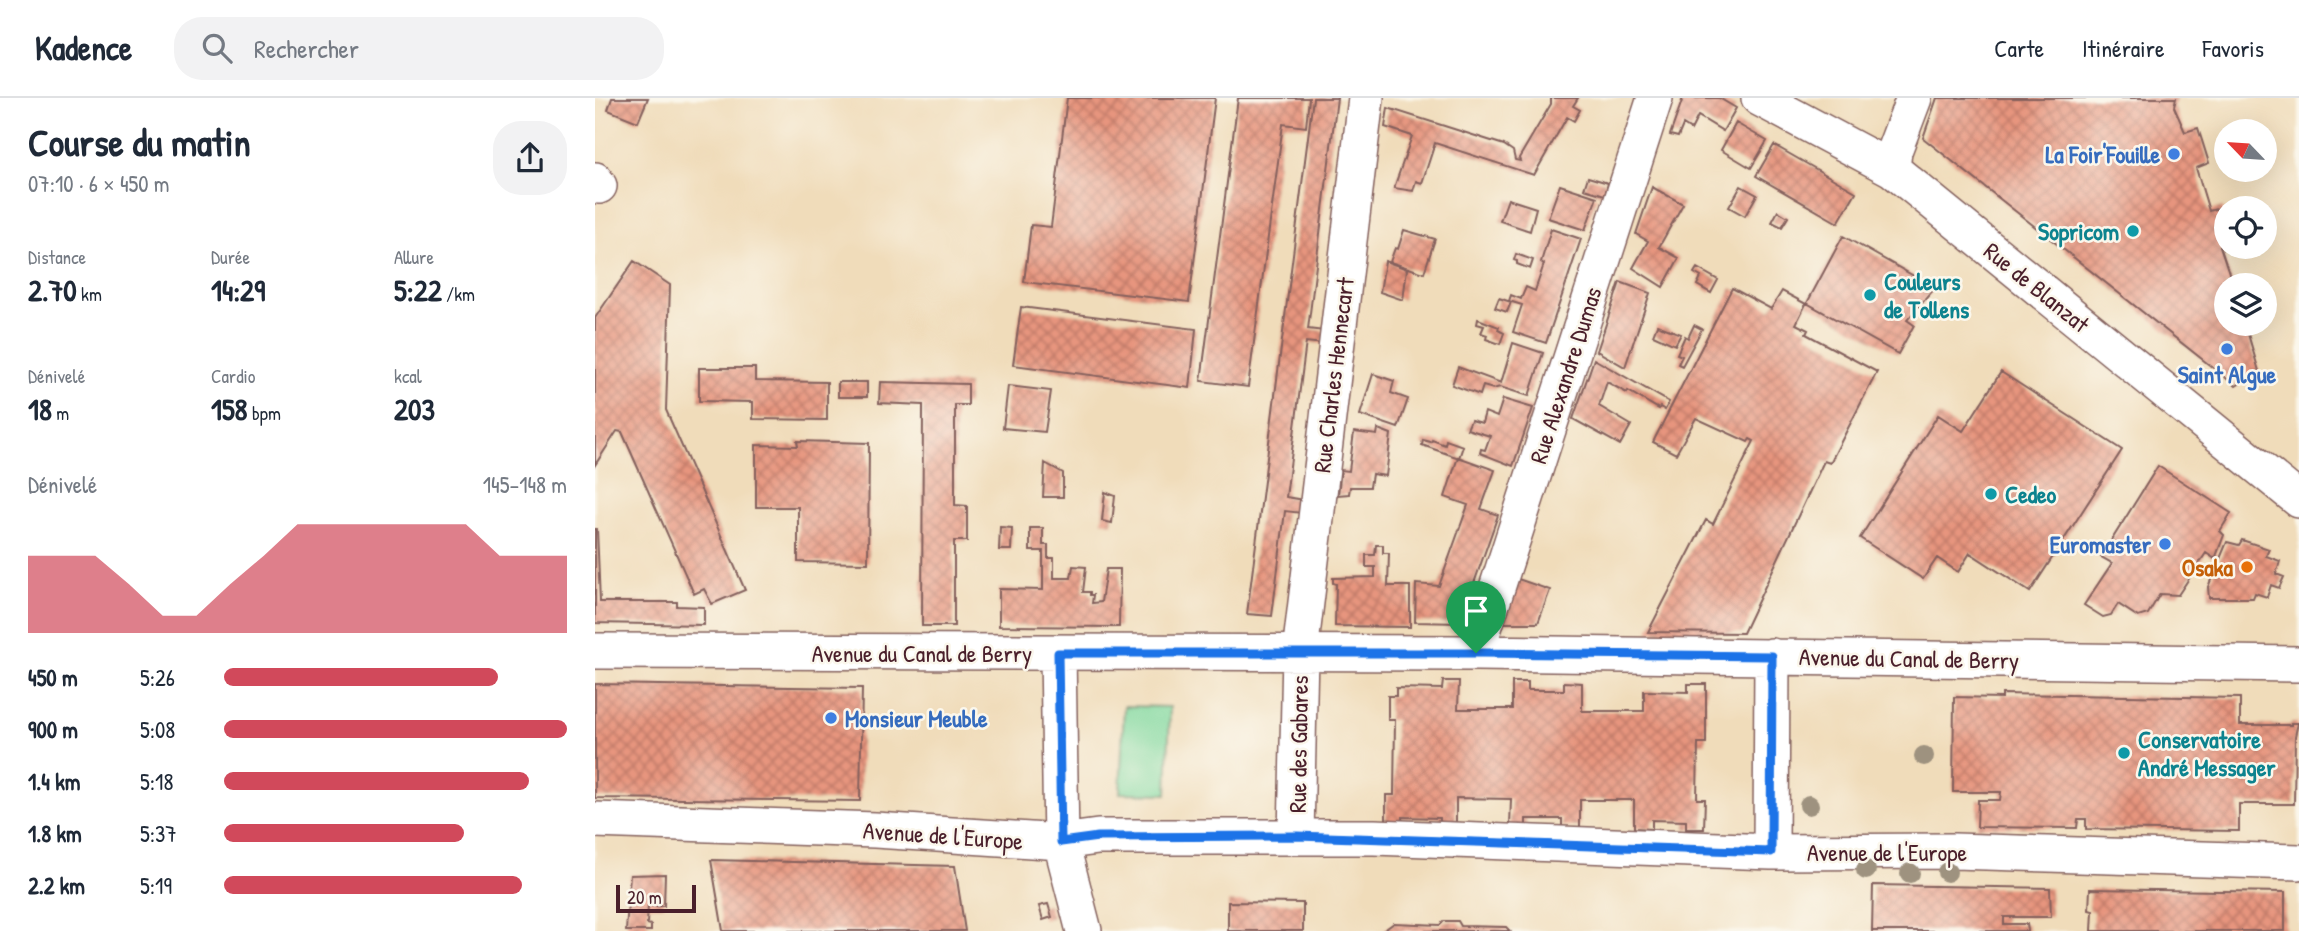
<!DOCTYPE html>
<html lang="fr">
<meta charset="utf-8">
<style>
:root{--surface:#fff;--page:#f2f2f3;--text:#1f2937;--muted:#747a83;--line:#e0e1e3;--accent:#d1495b}
body{margin:0;font-family:"Patrick Hand",sans-serif;background:var(--page);color:var(--text);height:100vh;display:flex;flex-direction:column;font-size:26px;white-space:nowrap}
*{box-sizing:border-box;margin:0}
p{font-size:23px;color:var(--muted)}
.icon{flex:none;width:38px;height:38px;fill:none;stroke:currentColor;stroke-width:2;stroke-linecap:round;stroke-linejoin:round}
.map{position:relative;flex:1;overflow:hidden}
.sheet{display:flex;flex-direction:column;background:var(--surface);width:595px}
.sheet>*{flex:none}
.needle{width:46px;rotate:295deg}
.controls{position:absolute;left:1619px;top:21px;display:grid;gap:14px}
.controls a{display:grid;place-items:center;width:63px;height:63px;border-radius:50%;background:var(--surface);box-shadow:0 7px 28px #0002;font-size:35px}
.scale{position:absolute;left:21px;bottom:18px;width:80px;box-sizing:border-box;padding-left:7px;border:4px solid #4a1f2b;border-top:0;font-size:19px;line-height:24px;white-space:nowrap;color:#4a1f2b;-webkit-text-stroke:5px #fbf7ec;paint-order:stroke}
.pin{position:absolute;display:grid;place-items:center;width:60px;height:60px;color:#fff;margin:-72px -30px;border-radius:50% 50% 50% 0;rotate:-45deg;box-shadow:0 0 7px #0007}
.pin .icon{rotate:45deg}
.round{display:grid;place-items:center;flex:none;width:74px;height:74px;border-radius:28px;background:var(--page)}
.overview{display:flex;align-items:center;justify-content:space-between;height:119px;padding:0 28px}
h1{font-size:38px;font-weight:700;line-height:52px}
.figures{display:grid;grid-template-columns:repeat(3,1fr);gap:10px;height:119px;padding:7px 28px}
.figures div{display:grid;align-content:center}
.figures b{font-size:30px;font-weight:700}
.figures small{font-size:19px;font-weight:400}
.figures p{font-size:19px}
.chart{height:196px;padding:14px 28px}
.chart p{display:flex;justify-content:space-between}
.chart svg{width:100%;height:126px;margin-top:7px;fill:var(--accent);opacity:.7}
ul{padding:0 28px;list-style:none;font-size:23px}
li{display:grid;grid-template-columns:112px 84px 1fr;align-items:center;height:52px}
li i{height:18px;border-radius:9px;background:var(--accent)}
header{display:flex;align-items:center;gap:42px;box-sizing:border-box;height:98px;padding:0 35px;background:var(--surface);border-bottom:2px solid var(--line)}
header strong{font-size:33px}
nav{display:flex;gap:38px;margin-inline-start:auto;font-size:24px}
.search{width:490px;height:63px;background:var(--page);display:flex;align-items:center;gap:18px;box-sizing:border-box;padding:0 24px;border-radius:28px;color:var(--muted);font-size:26px}
main{display:flex;flex:1;min-height:0}
.map>svg:first-child{display:block}
.pitch{fill:#80d89e;stroke:#657c64;stroke-width:2}
.building{fill:url(#building-cross-hatch)}
.lines{fill:none;stroke-linecap:round;stroke-linejoin:round}
.minor-casing{stroke:#84615d;stroke-width:38}
.minor{stroke:#fff;stroke-width:35}
.tree{fill:#9e927f}
.route-casing{stroke:#fff;stroke-width:14}
.route{stroke:#1a73e8;stroke-width:9}
.shop-dot{fill:#3f7fe0;stroke:#fbf7ec;stroke-width:2.5}
.culture-dot{fill:#0f9aa8;stroke:#fbf7ec;stroke-width:2.5}
.food-dot{fill:#e8710a;stroke:#fbf7ec;stroke-width:2.5}
.labels{text-anchor:middle;dominant-baseline:central;stroke-width:5;stroke-linejoin:round;paint-order:stroke}
.shop-label{font-size:24px;font-weight:bold;fill:#366cbe;stroke:#fbf7ec;text-anchor:end}
.culture-label{font-size:24px;font-weight:bold;fill:#0d838f;stroke:#fbf7ec;text-anchor:start}
.street-label{font-size:24px;fill:#4a1f2b;stroke:#fbf7ec}
.food-label{font-size:24px;font-weight:bold;fill:#c56008;stroke:#fbf7ec;text-anchor:end}
</style>
<header>
<strong>Kadence</strong>
<div class="search"><svg class="icon" aria-label="search" viewBox="0 0 24 24"><circle cx="10" cy="10" r="6"/><path d="M15 15l6 6"/></svg>Rechercher</div>
<nav><a>Carte</a><a>Itinéraire</a><a>Favoris</a></nav>
</header>
<main>
<section class="sheet">
<div class="overview"><div><h1>Course du matin</h1><p>07:10 · 6 × 450 m</p></div><a class="round"><svg class="icon" aria-label="share" viewBox="0 0 24 24"><path d="M12 15V3M7 8l5-5 5 5M5 13v7h14v-7"/></svg></a></div>
<div class="figures">
<div><p>Distance</p><b>2.70<small> km</small></b></div>
<div><p>Durée</p><b>14:29</b></div>
<div><p>Allure</p><b>5:22<small> /km</small></b></div>
</div>
<div class="figures">
<div><p>Dénivelé</p><b>18<small> m</small></b></div>
<div><p>Cardio</p><b>158<small> bpm</small></b></div>
<div><p>kcal</p><b>203</b></div>
</div>
<div class="chart"><p><span>Dénivelé</span>145–148 m</p>
<svg viewBox="0 0 160 44" preserveAspectRatio="none"><path d="M0 44V17L10 17L20 17L30 27L40 38L50 38L60 27L70 17L80 6L90 6L100 6L110 6L120 6L130 6L140 17L150 17L160 17V44z"/></svg>
</div>
<ul>
<li><b>450 m</b>5:26<i style="width:80%"></i></li>
<li><b>900 m</b>5:08<i style="width:100%"></i></li>
<li><b>1.4 km</b>5:18<i style="width:89%"></i></li>
<li><b>1.8 km</b>5:37<i style="width:70%"></i></li>
<li><b>2.2 km</b>5:19<i style="width:87%"></i></li>
</ul>
</section>
<div class="map">
<svg width="1704" height="833" viewBox="0 0 1704 833">
<defs>
<pattern id="building-cross-hatch" width="8" height="8" patternUnits="userSpaceOnUse" patternTransform="scale(1.75)"><rect width="8" height="8" fill="#e7957e"/><path d="M0 0l8 8M0 8l8-8" fill="none" stroke="#bd7967"/></pattern>
</defs>
<rect width="100%" height="100%" fill="#fbf7ec"/>
<filter id="ink" filterUnits="userSpaceOnUse"><feTurbulence type="fractalNoise" baseFrequency=".0143" numOctaves="2"/><feDisplacementMap in="SourceGraphic" scale="14" xChannelSelector="R" yChannelSelector="G"/><feConvolveMatrix kernelMatrix="1 2 1 2 8 2 1 2 1" color-interpolation-filters="sRGB"/></filter>
<filter id="wash" filterUnits="userSpaceOnUse"><feTurbulence type="fractalNoise" baseFrequency=".00686" numOctaves="4" result="noise"/><feDisplacementMap in="SourceGraphic" scale="28" xChannelSelector="R" yChannelSelector="G"/><feGaussianBlur stdDeviation="1.57" result="paint"/><feColorMatrix in="noise" values="0 0 0 0 0 0 0 0 0 0 0 0 0 0 0 0 0 1.4 0 .05"/><feComposite in="paint" operator="in"/></filter>
<g filter="url(#wash)">
<rect width="100%" height="100%" fill="#f0dcba"/>
<path class="pitch" d="M529,608L575,609L572,696L525,695Z"/>
<g id="blocks">
<path class="building" d="M17,0H53L43,24L13,12Z
M472,0H620L594,204L429,184L436,127L456,129Z
M643,0H714L711,29L688,26L653,289L606,283Z
M718,0H742L713,231L730,233L728,246L711,244L691,399L709,402L707,415L690,413L677,518L652,516Z
M956,0H983L978,8L985,12L979,23L972,19L939,77L840,45L827,85L821,83L818,93L799,90L817,38L790,29L793,10L909,47L918,53L920,62L925,63L924,60L956,6Z
M1088,0H1124L1141,10L1128,33L1103,18L1096,32L1088,27L1083,39L1075,37Z
M1342,0H1581L1579,9L1590,34L1603,30L1614,65L1601,70L1614,113L1628,109L1631,120V147L1625,148L1638,187H1631V226H1650L1664,273L1641,288L1328,40Z
M1141,25L1172,43L1156,70L1126,52Z
M1179,47L1261,94L1243,125L1161,78Z
M993,79L1013,85L1010,97L989,91Z
M965,87L1002,99L990,132L953,120Z
M1146,88L1162,97L1150,118L1134,109Z
M1057,89L1088,106L1064,149L1084,160L1068,189L1038,170L1053,143L1041,136Z
M913,101L941,110L935,133L905,123Z
M1183,113L1193,119L1187,129L1177,124Z
M956,131L986,141L951,245L918,234L927,207L914,203L916,197L926,201L931,189L940,193L949,166L946,164Z
M809,132L840,141L829,175L795,164L800,150L803,151Z
M1248,138L1340,190L1312,222L1319,227L1303,256L1212,205Z
M921,156L938,162L935,171L922,166V163L919,162Z
M39,163L75,187L71,312L150,492L117,506L109,491L99,496L27,334L22,333L0,367V220Z
M790,163L812,171L808,202L785,194Z
M1102,170L1123,182L1116,195L1102,187L1106,179L1099,175Z
M1025,184L1055,195L1030,269L1002,253Z
M1137,190L1176,211L1187,193L1211,206L1201,226L1213,232L1211,236L1282,274L1235,365L1229,363L1148,535L1053,534L1111,422L1118,426L1159,343L1155,341L1153,344L1101,320L1081,356L1058,344Z
M904,200L916,204L912,214L900,210Z
M426,209L601,231L595,290L418,267Z
M883,221L904,229L903,232L909,235L905,246L891,241L892,237L886,235L889,228L882,226Z
M1062,227L1086,236L1080,247L1058,237Z
M1099,227L1107,231L1087,268L1083,266L1087,258L1082,256L1090,238L1093,240Z
M918,245L948,255L934,298L905,289L898,291L888,288L885,297L857,287L863,269L906,285Z
M999,261L1074,304L1070,312L1065,309L1064,311L1033,293L1032,295L1012,284L1004,308L1036,327L1025,347L978,321Z
M104,270H160V283L232,284V322L158,321V304L104,303Z
M1406,274L1527,352L1435,494L1375,455L1363,474L1342,460L1328,481L1265,440L1343,317L1368,333Z
M778,276L799,283L796,295L813,301L803,330L765,317Z
M243,284H272V299H243Z
M285,284L373,286V307H360V407L372,408V443H359V528H327L328,307L284,305Z
M413,288L456,293L450,334L408,330Z
M908,301L938,310L918,368L885,355L886,351L890,352L895,338L872,331L876,322L887,325L890,314L902,319Z
M783,331L796,336L791,378L777,376L775,389H755L754,396L743,397L746,372L754,373L759,334L782,337Z
M828,342L836,344L837,342L850,347L851,342L868,348L864,360L827,347Z
M202,343L274,345L273,465L203,464V409H161V347L203,348Z
M863,359L900,372L886,411L903,417L865,525L820,524L821,486L844,488L873,407L850,399Z
M450,365L468,375V399H448Z
M1563,368L1636,415L1625,433L1629,437L1620,461L1611,455L1583,497L1565,496L1553,516L1543,519L1523,506L1516,517L1508,519L1489,507L1517,465L1506,459Z
M510,394L520,398L517,425L507,423Z
M405,429L417,430L416,452H404Z
M435,430H448V447H453V460H459V480H476L478,468L491,469L488,494H495V497H498L497,505L506,504L511,471H525L524,529L404,528V491L448,492V453H435Z
M0,431H2L5,504H82V508L109,509V527L0,525Z
M1647,442L1674,451L1671,458L1685,463L1681,476L1689,479L1684,490L1676,487L1672,499L1660,495L1658,500H1614L1613,489L1632,444L1644,447Z
M781,447H788V455H794L793,488H815V529L740,528L741,486L738,485V480L780,479V469H771V457H780Z
M923,481L955,492L943,525H908Z
M848,583H864L863,611H917V584H933V592H969V584L987,585V613H1049V593L1093,594V586H1111V645H1103L1102,701H1110L1109,731H1091V723L1057,722V731L1039,730V702H985V729H967V721H931V729L915,728L916,701L861,700V728L845,727V720L807,719V727H791V697H799L800,622H793V598H801V590L847,591Z
M0,586L267,590L265,703L0,700Z
M1407,596L1645,600V627H1696V625H1703L1700,638L1699,706H1644V733L1491,731V721H1483L1482,730L1382,729L1383,702H1405L1406,694H1358L1359,599L1407,600Z
M116,762L360,768L370,833H128Z
M70,776L69,808H53L52,826L56,827V833H31L35,777Z
M1278,787L1455,790L1456,819H1409V826H1432L1433,833H1277Z
M1495,791L1690,794V833H1497L1498,813L1494,812Z
M633,804L708,805V833H633Z
M453,806L457,819L448,822L444,808Z
M849,823H863L866,828L911,829L915,833H788L799,825L845,827Z"/>
</g>
</g>
<g filter="url(#ink)">
<use href="#blocks" fill-opacity="0" stroke="#84615d" stroke-width="2"/>
<g class="lines">
<g class="minor-casing">
<path id="minor" d="M1164,0L1297,71L1704,402
M1297,71L1299,53L1319,0
M0,82L4,88
M0,553L881,555L1704,566
M463,555L466,744L489,833
M881,555L1060,0
M0,722L280,732L466,744L503,739H779L1176,754L1359,753L1704,764
M701,738L705,555L771,0
M1176,754L1177,558"/>
</g>
<use href="#minor" class="minor"/>
</g>
<g class="tree">
<circle cx="1329" cy="658" r="10"/>
<circle cx="1214" cy="707" r="10"/>
<circle cx="1271" cy="772" r="10"/>
<circle cx="1352" cy="774" r="10"/>
<circle cx="1315" cy="775" r="10"/>
</g>
</g>
<g class="lines" filter="url(#ink)">
<g class="route-casing">
<path id="route" d="M463,555H881L1177,558L1176,754L702,738L503,739L466,744Z"/>
</g>
<use href="#route" class="route"/>
</g>
<g class="shop-dot">
<circle cx="1579" cy="56" r="7"/>
<circle cx="1632" cy="251" r="7"/>
<circle cx="1570" cy="446" r="7"/>
<circle cx="236" cy="620" r="7"/>
</g>
<g class="culture-dot">
<circle cx="1538" cy="133" r="7"/>
<circle cx="1275" cy="197" r="7"/>
<circle cx="1396" cy="396" r="7"/>
<circle cx="1529" cy="655" r="7"/>
</g>
<circle class="food-dot" cx="1652" cy="469" r="7"/>
<g class="labels">
<g class="shop-label">
<text x="1565" y="56">La Foir'Fouille</text>
<text x="1632" y="276" text-anchor="middle">Saint Algue</text>
<text x="1556" y="446">Euromaster</text>
<text x="250" y="620" text-anchor="start">Monsieur Meuble</text>
</g>
<g class="culture-label">
<text x="1524" y="133" text-anchor="end">Sopricom</text>
<text x="1289" y="183">Couleurs<tspan x="1289" dy="28">de Tollens</tspan></text>
<text x="1410" y="396">Cedeo</text>
<text x="1543" y="641">Conservatoire<tspan x="1543" dy="28">André Messager</tspan></text>
</g>
<g class="street-label">
<text transform="translate(1442 189) rotate(39)">Rue de Blanzat</text>
<text transform="translate(738 277) rotate(-83)">Rue Charles Hennecart</text>
<text transform="translate(970 277) rotate(-72)">Rue Alexandre Dumas</text>
<text x="327" y="555">Avenue du Canal de Berry</text>
<text transform="translate(1314 560) rotate(1)">Avenue du Canal de Berry</text>
<text transform="translate(703 646) rotate(-89)">Rue des Gabares</text>
<text transform="translate(348 737) rotate(4)">Avenue de l'Europe</text>
<text x="1292" y="754">Avenue de l'Europe</text>
</g>
<g class="food-label">
<text x="1638" y="469">Osaka</text>
</g>
</g>
</svg>
<div class="controls">
<a><svg class="needle" viewBox="-14 -14 28 28"><path d="M0-13l5 13h-10z" fill="#e53935"/><path d="M0 13l5-13h-10z" fill="#747a83"/></svg></a>
<a><svg class="icon" aria-label="locate" viewBox="0 0 24 24"><circle cx="12" cy="12" r="6"/><path d="M12 2v4M12 18v4M2 12h4M18 12h4"/></svg></a>
<a><svg class="icon" aria-label="layers" viewBox="0 0 24 24"><path d="M12 4l9 5-9 5-9-5zM3 14l9 5 9-5"/></svg></a>
</div>
<div class="scale">20 m</div>
<div class="pin" style="left:881px;top:555px;background:#1e9e55"><svg class="icon" aria-label="arrive" viewBox="0 0 24 24"><path d="M6 21V4h12l-3 4 3 4H6"/></svg></div>
</div>
</main>
